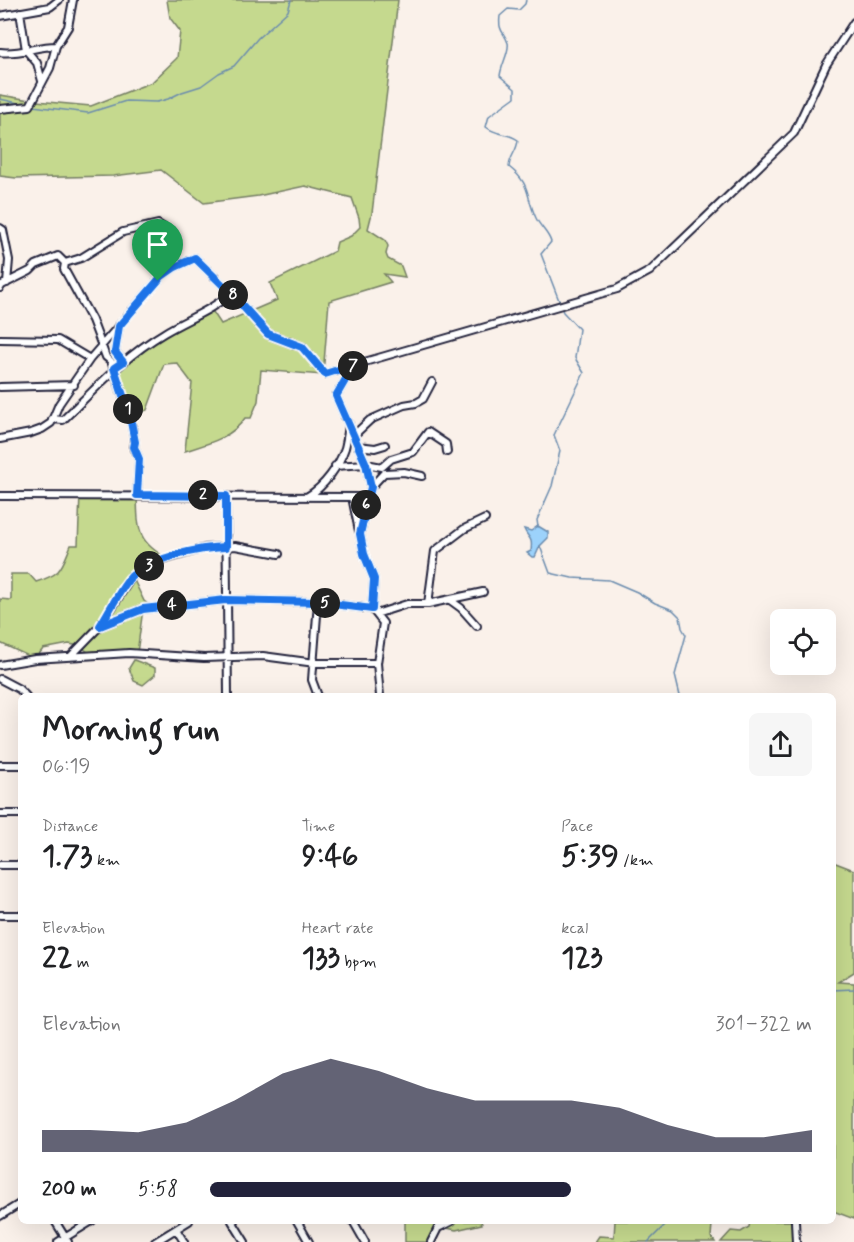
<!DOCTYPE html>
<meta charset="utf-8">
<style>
:root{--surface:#fff;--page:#f6f6f6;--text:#202124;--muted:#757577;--accent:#22223b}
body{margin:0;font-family:Mynerve,sans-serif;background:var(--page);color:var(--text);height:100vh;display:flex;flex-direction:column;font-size:22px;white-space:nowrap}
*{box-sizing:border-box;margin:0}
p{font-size:20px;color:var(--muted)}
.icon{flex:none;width:33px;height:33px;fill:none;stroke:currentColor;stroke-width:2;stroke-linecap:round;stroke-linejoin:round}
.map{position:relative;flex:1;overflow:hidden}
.details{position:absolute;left:18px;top:693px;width:818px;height:531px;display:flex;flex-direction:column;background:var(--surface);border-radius:9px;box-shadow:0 6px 24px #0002}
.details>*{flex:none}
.tools{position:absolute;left:770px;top:609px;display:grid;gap:12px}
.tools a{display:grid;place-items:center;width:66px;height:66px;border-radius:9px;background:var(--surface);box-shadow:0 6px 24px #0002;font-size:30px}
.pin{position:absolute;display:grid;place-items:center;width:51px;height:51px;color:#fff;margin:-62px -26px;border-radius:50% 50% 50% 0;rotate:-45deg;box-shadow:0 0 6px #0007}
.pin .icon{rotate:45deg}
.km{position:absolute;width:30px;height:30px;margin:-15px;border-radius:50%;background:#222;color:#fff;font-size:16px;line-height:30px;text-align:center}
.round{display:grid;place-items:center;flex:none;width:63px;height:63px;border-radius:9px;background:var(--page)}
.summary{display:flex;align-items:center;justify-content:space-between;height:102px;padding:0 24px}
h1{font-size:33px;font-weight:800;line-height:45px}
.metrics{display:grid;grid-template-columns:repeat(3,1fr);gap:9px;height:102px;padding:6px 24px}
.metrics div{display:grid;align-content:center}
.metrics b{font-size:30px;font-weight:800}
.metrics small{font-size:16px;font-weight:400}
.metrics p{font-size:16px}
.chart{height:168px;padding:12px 24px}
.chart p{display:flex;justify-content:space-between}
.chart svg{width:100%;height:108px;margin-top:6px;fill:var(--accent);opacity:.7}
ul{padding:0 24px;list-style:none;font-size:20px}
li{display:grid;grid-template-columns:96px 72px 1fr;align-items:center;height:45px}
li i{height:15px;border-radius:8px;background:var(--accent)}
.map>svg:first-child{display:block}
.green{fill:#c5d98e;stroke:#747e64;stroke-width:1.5}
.water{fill:#9cd2fb;stroke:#6b8cae;stroke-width:1.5}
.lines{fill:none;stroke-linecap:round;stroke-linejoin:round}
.stream{stroke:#6b8cae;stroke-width:1.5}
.minor-casing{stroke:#22223b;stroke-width:10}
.minor{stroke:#fff;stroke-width:6}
.route-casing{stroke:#fff;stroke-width:12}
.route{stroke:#1a73e8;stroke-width:8}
</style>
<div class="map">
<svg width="854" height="1242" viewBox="0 0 854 1242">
<rect width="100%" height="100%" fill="#faf1ea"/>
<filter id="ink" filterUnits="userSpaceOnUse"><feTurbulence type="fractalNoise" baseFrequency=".0167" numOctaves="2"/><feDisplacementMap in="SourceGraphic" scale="12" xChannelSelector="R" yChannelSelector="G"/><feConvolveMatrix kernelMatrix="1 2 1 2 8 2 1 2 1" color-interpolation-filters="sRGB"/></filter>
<g filter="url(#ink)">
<path class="green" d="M167,0H398L372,213L368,229L385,240L388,246L386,254L388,259L401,266L405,277L384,274L391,282L329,301L323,375L261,370L258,401L251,418H245C232,438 207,444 185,451L192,383L177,363L164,364L147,410L130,417L114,368L163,333L211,309L221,324L277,300L270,283L335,251L337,242L351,236L360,227L359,218L352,198L305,186L258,196L204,203L161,170L113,176L16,178L0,176V95L36,101L91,106L152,82L177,58L180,31L170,18Z
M80,495H137C138,528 136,542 169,559L132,576L144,601L153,608L143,609L137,653L92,655L80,646L69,644L43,649L35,659L0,643V599L11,600V574H29L36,582C62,574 61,569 71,545H78Z
M134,660L155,668V675L143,685L134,681L129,668Z
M833,862L854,870V972L838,982L854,983V1219L833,1211Z
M405,1221H481L482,1224L456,1230L442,1227L431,1242H405Z
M615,1221H716L712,1224L711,1237L715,1242H595L599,1236L614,1237Z
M750,1221H793L795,1242H721L731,1231L741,1232L749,1227Z"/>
<path class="water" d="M538,526L548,532V538L540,546L535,557H532L527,553L531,551C533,536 528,539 524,529L531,531Z"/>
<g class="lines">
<path class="stream" d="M526,0L525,4L519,10L508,9L500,16C498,32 504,31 508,43C510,51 501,65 500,76L515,89V97L489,116L486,127C496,135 508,133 518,140C517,152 510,155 509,167C532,185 525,195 536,218C540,227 548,232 551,242L541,254L560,303
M0,99L23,104
M33,106L88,113L126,101L157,102L168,99L182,92L201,86L219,73L234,66L258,38L288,11L291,0
M538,527L537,520L552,486L560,451L554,435L584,373L575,358L579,329L563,312L561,307
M540,546L550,573L572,578L609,580L637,592L655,603L673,610L680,617L682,628L686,635L675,675L680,696
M832,990L854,989
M648,1242L669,1221"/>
<g class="minor-casing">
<path id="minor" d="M20,12L26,50L37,63L42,81
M0,16L50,7L59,0
M0,52C18,55 37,46 56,46
M0,109L30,106L50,68L56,46L68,27L73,0
M0,228L3,230L9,260L7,283
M65,263L81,258L123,232L158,224L173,234L172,243L161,271L162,276
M0,288L2,285L30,271L36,265L58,256L65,263L64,269L92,320L106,357L111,361L130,417L135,442L134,447L139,459L137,495
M119,326L115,352L123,361
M0,339L58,340L90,359
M0,387L74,385
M52,419L63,420C96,388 125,356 164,333C187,319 211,311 231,293
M354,435L370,420L404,405L416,403L423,399L432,382
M0,439L31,433L42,429L51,423L59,404L90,359L162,276L175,267L195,258L231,293L268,334L302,347L325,374L354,365
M358,446L375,448L385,445
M335,466L366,464L382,467L391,459L413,452L428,432L446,444L447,452
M371,487L384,473L404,472L422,476
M0,496L368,497
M226,496L228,696
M308,496C324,487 339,466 345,448C347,441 348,432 349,424
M352,497L359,531
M450,600L461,608L477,626
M428,604L435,551L464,529L485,519
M372,609L374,579L364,554L360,534L371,487L366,464L336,396L354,365L617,289L650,271L794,133L826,65L854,22
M376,614L407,604H428L483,592
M101,625L132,576L156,562L205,548L235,546L279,554
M71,656L100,626L143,609L226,600L318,602L372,609L383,623L377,663L380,696
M0,665L35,659L129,653L204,658L263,656L315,663H377
M0,679L19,689L26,696
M318,696L312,680L318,602
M0,765H21
M0,814H21
M0,865H21
M0,915H21
M0,1216L21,1203
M55,1221L68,1242
M232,1221L245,1242
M297,1221L309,1242
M353,1221L365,1242
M795,1221L796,1242
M176,1229L184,1242
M58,1242L92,1221
M155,1242L189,1221
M431,1242L438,1228L452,1221"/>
</g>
<use href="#minor" class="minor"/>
</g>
</g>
<g class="lines" filter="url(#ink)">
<g class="route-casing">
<path id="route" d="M195,258L231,293L268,334L302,347L325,374L354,365L336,396L366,464L371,487L360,534L364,554L374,579L372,609L318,602L226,600L143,609L100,626C108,614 123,583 133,575C156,557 198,548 226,547V496L137,495L139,459L134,447L135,442L130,417L114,368L123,362L115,352L119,326L162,276L175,267Z"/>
</g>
<use href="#route" class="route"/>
</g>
</svg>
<div class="tools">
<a><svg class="icon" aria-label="locate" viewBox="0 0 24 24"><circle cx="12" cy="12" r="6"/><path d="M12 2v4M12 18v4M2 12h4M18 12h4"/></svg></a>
</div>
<div class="pin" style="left:158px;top:281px;background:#1e9e55"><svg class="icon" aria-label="arrive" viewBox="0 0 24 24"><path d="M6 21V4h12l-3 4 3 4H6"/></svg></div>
<b class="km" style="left:128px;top:409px">1</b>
<b class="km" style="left:203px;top:495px">2</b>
<b class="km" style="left:149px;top:566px">3</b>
<b class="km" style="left:172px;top:605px">4</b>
<b class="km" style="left:325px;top:603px">5</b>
<b class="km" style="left:366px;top:505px">6</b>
<b class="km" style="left:353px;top:366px">7</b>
<b class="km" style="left:233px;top:295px">8</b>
<section class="details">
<div class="summary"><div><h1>Morning run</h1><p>06:19</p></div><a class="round"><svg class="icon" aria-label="share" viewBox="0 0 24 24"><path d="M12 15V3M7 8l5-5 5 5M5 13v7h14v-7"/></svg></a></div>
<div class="metrics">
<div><p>Distance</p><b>1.73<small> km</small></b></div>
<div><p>Time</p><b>9:46</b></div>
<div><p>Pace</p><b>5:39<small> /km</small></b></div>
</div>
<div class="metrics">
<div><p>Elevation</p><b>22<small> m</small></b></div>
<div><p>Heart rate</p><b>133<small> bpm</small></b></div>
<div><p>kcal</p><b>123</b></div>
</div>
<div class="chart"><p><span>Elevation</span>301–322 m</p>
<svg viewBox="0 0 160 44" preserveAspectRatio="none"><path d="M0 44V35L10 35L20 36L30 32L40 23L50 12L60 6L70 11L80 18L90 23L100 23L110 23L120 26L130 33L140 38L150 38L160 35V44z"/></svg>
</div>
<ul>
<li><b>200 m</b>5:58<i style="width:60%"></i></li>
</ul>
</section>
</div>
